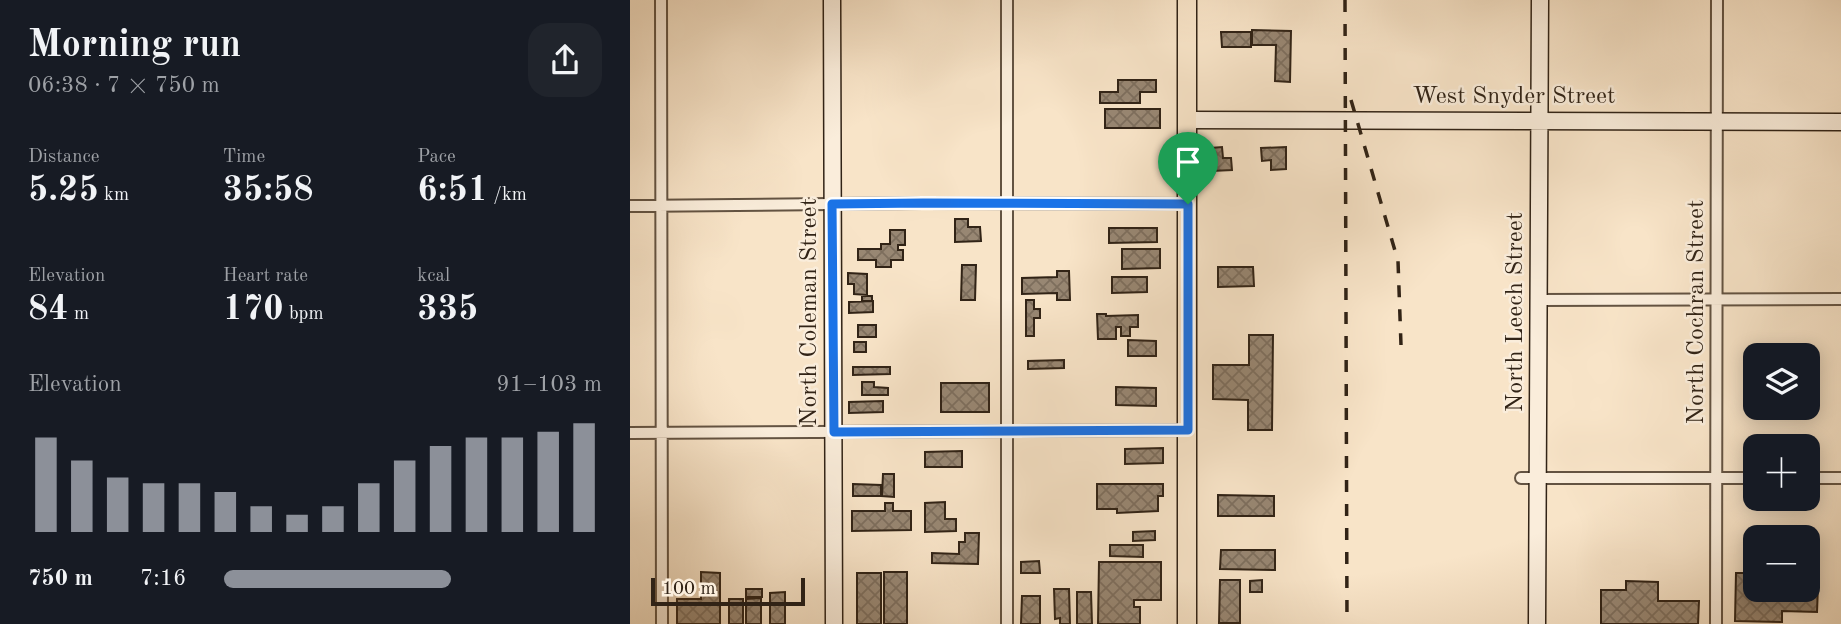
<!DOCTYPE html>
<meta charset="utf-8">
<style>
:root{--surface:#171b24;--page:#20242c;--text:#f1f3f6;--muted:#9ea1a6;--accent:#8c9099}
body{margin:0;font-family:"Old Standard TT",serif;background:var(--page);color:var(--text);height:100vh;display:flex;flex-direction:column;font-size:26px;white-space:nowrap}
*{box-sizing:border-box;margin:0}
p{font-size:23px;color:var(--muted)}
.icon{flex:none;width:38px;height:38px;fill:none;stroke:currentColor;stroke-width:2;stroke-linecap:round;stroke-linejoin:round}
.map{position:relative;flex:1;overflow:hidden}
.side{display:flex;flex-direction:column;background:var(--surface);width:630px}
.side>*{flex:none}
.controls{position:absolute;left:1113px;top:343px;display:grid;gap:14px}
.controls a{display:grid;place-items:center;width:77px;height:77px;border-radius:14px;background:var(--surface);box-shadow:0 4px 18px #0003;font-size:35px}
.scale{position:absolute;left:21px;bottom:18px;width:154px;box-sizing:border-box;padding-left:7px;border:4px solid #312316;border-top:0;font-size:19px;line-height:24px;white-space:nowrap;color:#312316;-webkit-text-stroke:5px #faeddb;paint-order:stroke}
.pin{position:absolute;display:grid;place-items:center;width:60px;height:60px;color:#fff;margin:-72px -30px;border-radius:50% 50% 50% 0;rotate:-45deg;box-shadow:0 0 7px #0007}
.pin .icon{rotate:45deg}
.round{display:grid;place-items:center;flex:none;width:74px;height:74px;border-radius:21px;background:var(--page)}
.headline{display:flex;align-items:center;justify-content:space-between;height:119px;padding:0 28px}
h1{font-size:38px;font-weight:700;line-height:52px}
.figures{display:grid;grid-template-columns:repeat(3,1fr);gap:10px;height:119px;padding:7px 28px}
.figures div{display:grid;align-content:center}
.figures b{font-size:35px;font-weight:700}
.figures small{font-size:19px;font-weight:400}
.figures p{font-size:19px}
.chart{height:196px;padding:14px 28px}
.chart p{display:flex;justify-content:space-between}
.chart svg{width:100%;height:126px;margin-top:7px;stroke:var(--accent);stroke-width:6}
ul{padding:0 28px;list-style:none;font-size:23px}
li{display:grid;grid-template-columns:112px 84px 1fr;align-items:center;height:52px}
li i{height:18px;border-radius:9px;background:var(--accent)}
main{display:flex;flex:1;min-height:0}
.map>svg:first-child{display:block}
.building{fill:url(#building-cross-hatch);stroke:#312316;stroke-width:2}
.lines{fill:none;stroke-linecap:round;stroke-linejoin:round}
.street-casing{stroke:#635342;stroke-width:14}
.secondary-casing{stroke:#312316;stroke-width:19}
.primary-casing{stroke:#312316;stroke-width:21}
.street{stroke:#faeddb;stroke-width:10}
.secondary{stroke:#faeddb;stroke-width:16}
.primary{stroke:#f8e4c8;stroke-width:18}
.rail{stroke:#312316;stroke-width:3.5;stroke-dasharray:12 12;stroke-linecap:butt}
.route-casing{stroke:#fff;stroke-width:14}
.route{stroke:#1a73e8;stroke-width:9}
.labels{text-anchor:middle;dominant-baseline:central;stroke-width:5;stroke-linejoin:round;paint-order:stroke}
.street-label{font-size:24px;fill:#312316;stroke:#faeddb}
</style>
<main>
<section class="side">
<div class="headline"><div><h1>Morning run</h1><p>06:38 · 7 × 750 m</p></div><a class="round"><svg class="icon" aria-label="share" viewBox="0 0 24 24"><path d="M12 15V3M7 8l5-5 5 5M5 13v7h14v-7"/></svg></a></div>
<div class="figures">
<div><p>Distance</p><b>5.25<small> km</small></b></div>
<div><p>Time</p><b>35:58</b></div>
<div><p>Pace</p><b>6:51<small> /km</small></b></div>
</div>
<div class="figures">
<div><p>Elevation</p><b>84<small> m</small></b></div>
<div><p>Heart rate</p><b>170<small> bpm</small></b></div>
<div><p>kcal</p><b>335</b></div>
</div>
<div class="chart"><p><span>Elevation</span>91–103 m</p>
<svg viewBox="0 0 160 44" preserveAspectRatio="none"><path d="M5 44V11M15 44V19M25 44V25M35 44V27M45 44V27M55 44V30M65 44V35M75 44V38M85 44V35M95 44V27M105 44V19M115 44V14M125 44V11M135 44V11M145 44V9M155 44V6"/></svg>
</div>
<ul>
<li><b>750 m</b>7:16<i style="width:60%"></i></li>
</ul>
</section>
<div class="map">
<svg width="1211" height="624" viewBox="0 0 1211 624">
<defs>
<pattern id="building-cross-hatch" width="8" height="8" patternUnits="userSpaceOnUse" patternTransform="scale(1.75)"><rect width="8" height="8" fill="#988773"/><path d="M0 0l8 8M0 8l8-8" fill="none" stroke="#7d6e5d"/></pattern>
</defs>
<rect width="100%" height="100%" fill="#f8e4c8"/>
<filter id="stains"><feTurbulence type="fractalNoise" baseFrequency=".00286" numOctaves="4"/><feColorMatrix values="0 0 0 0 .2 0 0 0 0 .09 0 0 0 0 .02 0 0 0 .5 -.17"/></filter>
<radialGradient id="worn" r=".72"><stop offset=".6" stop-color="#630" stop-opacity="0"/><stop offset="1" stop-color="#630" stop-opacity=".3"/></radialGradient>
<path class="building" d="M622,30L661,31L660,82L645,81L646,45H622Z
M591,32H621V47H592Z
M488,80H526V92H510V103H470V92H488Z
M475,109H530V128H475Z
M592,147L593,158H601L602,170L582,171L581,148Z
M656,147V169L641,170V160L632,161L631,148Z
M325,219H338V227H350L351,241L325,242Z
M479,228H527V242L479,243Z
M260,230H275V245H268V250H273V260H261V267H246V260H228V249H251V244H260Z
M492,249H530V268L492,269Z
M332,265H346L345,300H331Z
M588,267H623L624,286L588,287Z
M427,271H439L440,300H427V293L392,294V278L427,277Z
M218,273L237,274V295L224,294V284H218Z
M482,277H517V292L482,293Z
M232,296H242V301H232Z
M396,300H404V309H410V318H404V336H396Z
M243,301V312L219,313V302Z
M467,314H476V316L508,315V327H500V336H491V327H486V339H468Z
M228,325H246V337H228Z
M619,335H643L642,430H618V400L583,399V365H619Z
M498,340L526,341V356H498Z
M224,342H236V352H224Z
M434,360V368L398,369V361Z
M223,367H260V374L223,375Z
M232,382H244V387L258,388V395H232Z
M311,383H359V412H311Z
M486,387L526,388V406L486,405Z
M253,401V412L219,413V402Z
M533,448V463L495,464V449Z
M332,451V467H295V452Z
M253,474H264V497L252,496Z
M223,484L251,485V496H223Z
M467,484H533V496H528V511L487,513V509H467Z
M588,495L644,496V516H588Z
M315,502V519H326V531L295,532V503Z
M255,503H263V511H281V530L222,531V511H255Z
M525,531V540L503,541V532Z
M335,533H349L348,564L302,563V553L329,554V542H335Z
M480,545H513V557L480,556Z
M591,550H645V570L590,569Z
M409,561L410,573H391V562Z
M469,562H531V600H504V607H510V624H468Z
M71,572L90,573V624H47V599H71Z
M254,572H277V624H254Z
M227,573H251V624H227Z
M1106,573H1125V590H1178V573L1185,574V586H1188L1187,612L1152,611V622L1105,621Z
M590,580H610V623H589Z
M632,580V592H620V581Z
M996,581L1028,582V601H1069L1068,624H971V590H996Z
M116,589H132V597H116Z
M424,589H439L440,624H430V618L425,619Z
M155,592V624H140V593Z
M447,592H461L462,624H447Z
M392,596H410V624H391Z
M131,598V624H116V599Z
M99,599H113V624H99Z"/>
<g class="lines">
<g class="street-casing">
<path id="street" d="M31,0L32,624
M377,0V624
M0,206L293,203L558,204
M909,300L1211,299
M0,433L558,430
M891,478H1125
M1178,478H1211
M1086,624L1087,0"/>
</g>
<g class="secondary-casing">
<path id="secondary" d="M202,0L204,624
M557,120L1211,122
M907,624L910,0"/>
</g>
<g class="primary-casing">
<path id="primary" d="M557,624V0"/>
</g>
<use href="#street" class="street"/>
<use href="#secondary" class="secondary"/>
<use href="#primary" class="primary"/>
<path class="rail" d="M715,0L717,624
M721,100L768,261L771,345"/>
</g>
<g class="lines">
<g class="route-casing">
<path id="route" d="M293,203L558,204V430L204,432L202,204Z"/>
</g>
<use href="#route" class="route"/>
</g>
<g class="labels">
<g class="street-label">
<text x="884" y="97">West Snyder Street</text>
<text transform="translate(180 312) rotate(-90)">North Coleman Street</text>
<text transform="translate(886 312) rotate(-90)">North Leech Street</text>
<text transform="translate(1067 312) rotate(-90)">North Cochran Street</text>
</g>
</g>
<rect width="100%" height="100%" filter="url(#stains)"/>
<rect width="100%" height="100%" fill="url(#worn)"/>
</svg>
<div class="controls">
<a><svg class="icon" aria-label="layers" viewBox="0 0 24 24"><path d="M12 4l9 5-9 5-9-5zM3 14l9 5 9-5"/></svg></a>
<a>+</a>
<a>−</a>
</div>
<div class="scale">100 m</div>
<div class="pin" style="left:558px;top:204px;background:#1e9e55"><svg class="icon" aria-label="arrive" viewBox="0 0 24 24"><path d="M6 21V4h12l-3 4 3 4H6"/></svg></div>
</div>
</main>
